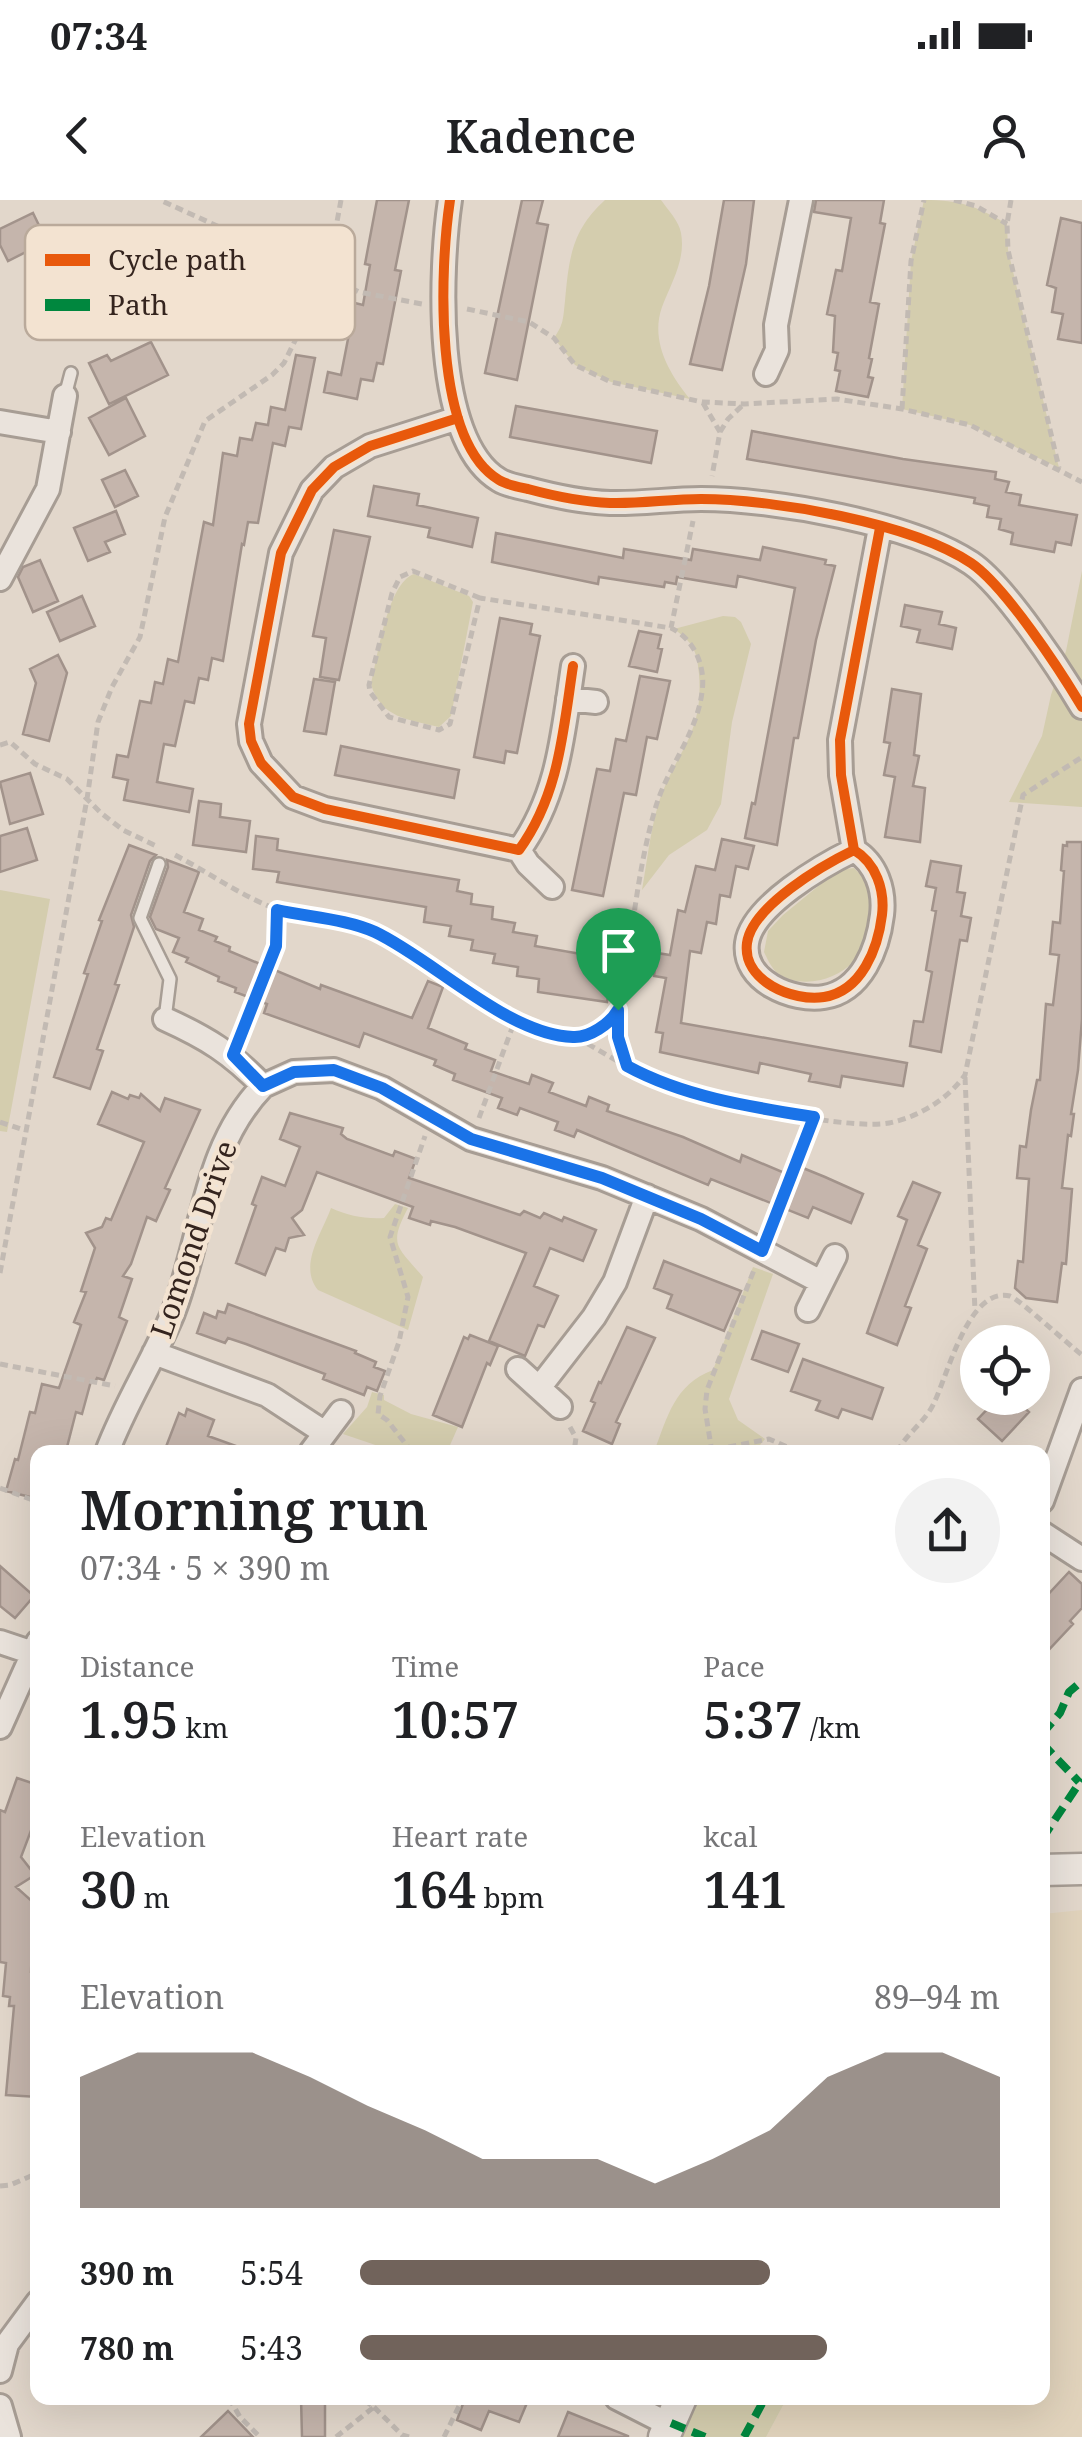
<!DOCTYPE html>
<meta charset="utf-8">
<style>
:root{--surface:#fff;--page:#f2f2f2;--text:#202124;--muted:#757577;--accent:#71635b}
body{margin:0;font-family:"Noto Serif",serif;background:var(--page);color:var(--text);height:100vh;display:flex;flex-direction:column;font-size:38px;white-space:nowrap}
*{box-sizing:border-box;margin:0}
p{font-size:32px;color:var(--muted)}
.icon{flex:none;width:55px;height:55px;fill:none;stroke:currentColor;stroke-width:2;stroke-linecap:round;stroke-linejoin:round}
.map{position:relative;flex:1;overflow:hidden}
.drawer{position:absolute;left:30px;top:1245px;width:1020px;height:960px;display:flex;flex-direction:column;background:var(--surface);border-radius:20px;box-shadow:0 10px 40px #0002}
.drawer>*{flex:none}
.buttons{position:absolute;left:960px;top:1125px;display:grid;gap:20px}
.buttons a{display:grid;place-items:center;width:90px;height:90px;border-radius:50%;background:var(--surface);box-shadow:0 10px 40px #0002;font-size:50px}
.pin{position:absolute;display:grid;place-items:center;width:85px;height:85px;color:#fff;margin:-102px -42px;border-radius:50% 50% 50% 0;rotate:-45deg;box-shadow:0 0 10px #0007}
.pin .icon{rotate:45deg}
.round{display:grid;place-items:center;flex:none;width:105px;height:105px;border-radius:52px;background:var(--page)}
.overview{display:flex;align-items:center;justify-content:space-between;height:170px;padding:0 50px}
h1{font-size:55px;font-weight:600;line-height:75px}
.figures{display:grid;grid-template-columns:repeat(3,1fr);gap:15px;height:170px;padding:10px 50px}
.figures div{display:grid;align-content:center}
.figures b{font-size:50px;font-weight:600}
.figures small{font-size:28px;font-weight:400}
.figures p{font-size:28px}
.chart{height:280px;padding:20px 50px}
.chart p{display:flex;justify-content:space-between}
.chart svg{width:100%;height:180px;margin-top:10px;fill:var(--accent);opacity:.7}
ul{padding:0 50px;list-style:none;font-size:32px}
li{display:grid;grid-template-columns:160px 120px 1fr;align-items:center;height:75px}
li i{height:25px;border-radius:12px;background:var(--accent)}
.status{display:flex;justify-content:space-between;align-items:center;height:70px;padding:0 50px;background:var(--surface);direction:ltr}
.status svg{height:28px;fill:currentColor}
header{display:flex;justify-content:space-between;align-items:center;height:130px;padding:0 50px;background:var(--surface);font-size:45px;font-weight:600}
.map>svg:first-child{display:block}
.farmland{fill:#e1d3bc}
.green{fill:#d4cdae}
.building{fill:#c5b5ac;stroke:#a2938b;stroke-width:2.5}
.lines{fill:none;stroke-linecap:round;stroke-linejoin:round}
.service-casing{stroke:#a79d94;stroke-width:16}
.minor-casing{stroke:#a79d94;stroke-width:28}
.tertiary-casing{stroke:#a79d94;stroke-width:35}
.path{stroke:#c2bab3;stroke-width:5;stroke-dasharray:8 5;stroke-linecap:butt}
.service{stroke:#eae3dc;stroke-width:11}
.minor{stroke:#eae3dc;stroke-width:22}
.tertiary{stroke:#eae3dc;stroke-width:30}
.quiet{stroke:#00873e;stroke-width:8;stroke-dasharray:15 8;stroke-linecap:butt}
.cycleway-casing{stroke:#f3e3d1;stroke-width:16}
.cycleway{stroke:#e8590c;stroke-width:10}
.route-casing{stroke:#fff;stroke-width:20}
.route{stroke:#1a73e8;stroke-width:12}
.labels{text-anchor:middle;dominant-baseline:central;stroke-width:9;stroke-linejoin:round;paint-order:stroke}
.street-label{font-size:30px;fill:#34241e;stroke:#f3e3d1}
.key{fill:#f3e3d1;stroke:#baaa9b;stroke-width:2.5}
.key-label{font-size:28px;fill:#34241e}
</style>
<div class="status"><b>07:34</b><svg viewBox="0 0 49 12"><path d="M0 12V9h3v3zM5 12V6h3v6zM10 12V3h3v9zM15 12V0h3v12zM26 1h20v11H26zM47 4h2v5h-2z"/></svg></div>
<header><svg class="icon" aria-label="back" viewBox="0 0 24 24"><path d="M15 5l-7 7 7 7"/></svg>Kadence<svg class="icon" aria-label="person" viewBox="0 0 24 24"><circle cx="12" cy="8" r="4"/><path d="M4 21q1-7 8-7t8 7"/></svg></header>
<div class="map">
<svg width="1082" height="2237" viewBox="0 0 1082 2237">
<rect width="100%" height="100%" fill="#e2d7cb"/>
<path class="farmland" d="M1082,1710V2237H766L787,2198H1042L1043,1714Z"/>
<path class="green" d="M605,0H661C668,10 679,21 681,33C686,60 671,83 662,107C650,141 669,173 690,199L611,182L575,165L554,138C564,124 563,118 565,101C569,57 572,30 605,0Z
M924,0C961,0 976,6 1007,24L1008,50L1059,268L970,225L902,209L911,61Z
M1082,371V607L1009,602L1042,536L1051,495L1066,451Z
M414,374L469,396L473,402L451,516L439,527C410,520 380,518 371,484C378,456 387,384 414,374Z
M723,416L735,417L741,422L751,444L732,522L721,604L707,630L669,655L642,690C647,662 650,633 658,605C675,551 704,537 699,474C697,450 693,443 674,429Z
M854,668C870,683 871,696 868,717C866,733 865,749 854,761C836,781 799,790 776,772C771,767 767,758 764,752L768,731L783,715L838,670Z
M0,690L50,699L7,932L0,931Z
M395,1004L408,1008C388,1046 397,1046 423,1077L408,1130L318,1090C298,1066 322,1033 331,1008C349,1016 364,1019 384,1018Z
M753,1067L773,1074L729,1199L738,1220L765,1239L754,1252H654C668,1216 674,1185 713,1170Z
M372,1192L384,1195V1200L411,1214L458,1227L447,1252H396L343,1234L367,1207Z
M699,2198H787L766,2237H683Z"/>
<path class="building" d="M377,0H409L395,70L401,71L383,164L377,163L373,181L361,179L357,199L324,192L328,172L341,175L355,103L363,105L370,65L365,64Z
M522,0H543L537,23L548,25L517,180L485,173Z
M724,0H754L746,64L722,170L690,164L709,86Z
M816,0H884L880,23L885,24L870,102L879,104L869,158L872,159L868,177L873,178L868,197L836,191L840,171L835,170L838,153L833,152L835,116L827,114L836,70L842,71L851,18L814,12Z
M33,13L51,50L64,44L75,68L124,47L138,77L97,95L91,82L54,100L30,50L8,61L0,45V29Z
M1061,18L1082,23V143L1058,139L1063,114L1052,112L1056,88L1047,85Z
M151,142L168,175L109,204L89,163L107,155L111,161Z
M296,155L315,158L301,229L289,227L285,246L273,243L258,323L248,322L244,345L242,344L223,461L212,458L208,480L199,478L194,503L185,501L175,546L164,544L157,582L193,589L189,612L124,600L128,580L113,577L117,555L128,557L140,501L151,503L155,482L163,484L168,459L178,462L204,322L213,325L223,253L237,256L240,238L252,240L256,223L268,225L271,207L285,210Z
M126,198L145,236L109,255L89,218Z
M516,206L657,231L651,263L510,237Z
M752,231L903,259L996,272L995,279L1009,282L1006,292L1021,295L1019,305L1077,315L1071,345L1056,342L1054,352L1011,344L1013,333L999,329L1001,319L987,317L989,306L974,303L975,298L747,259Z
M125,270L138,296L115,307L102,280Z
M374,286L419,294L417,305L478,318L472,347L428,337L430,328L368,316Z
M116,311L125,334L105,342L110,352L88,361L74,328Z
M334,330L370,337L339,480L320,477L326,438L313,436Z
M496,333L623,358L624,349L691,360L693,349L760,360L763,347L826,360L825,364L835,366L816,440L798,538H794L777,645L745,638L752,603L755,604L795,388L738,376L736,387L677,377L676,384L665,382L664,387L599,377L598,384L492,362Z
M40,360L58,401L33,412L18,377L23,367Z
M82,396L95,426L60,441L47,412Z
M905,405L942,412L939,424L956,428L952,449L917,442L920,430L901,426Z
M500,418L532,424L530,434L540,436L517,553L506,551L504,563L474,557Z
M639,431L661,435L658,448L662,449L657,472L629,466Z
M58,455L67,473L49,541L23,534L36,483L30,469Z
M640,476L670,481L657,539L647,537L636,595L624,593L603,696L572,690L597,569L610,571L616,539L626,541Z
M314,479L335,482L326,534L304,531Z
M892,489L921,494L914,555L919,556L913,586L925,588L920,642L885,637L895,577L884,575L890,543L884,542Z
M341,546L459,570L454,598L335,575Z
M30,573L43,614L10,624L0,582Z
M199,601L221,604L220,617L250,621L246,652L193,645Z
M27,628L37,660L0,672V636Z
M256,636L278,639L277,650L459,680L457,691L472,694L471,704L493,707L492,719L515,723L513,732L537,736L535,746L604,758L602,769L612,771L607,802L538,792L539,779L517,776L518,767L493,763L495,754L471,750L473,740L449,736L451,726L424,722L426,707L277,682L279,672L253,669Z
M722,639L754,646L748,669L736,666L730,697L720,695L716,724L707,722L701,753L690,751L681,823L907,863L903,886L842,876L840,887L809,881L811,874L760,863L758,873L660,852L663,833L656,832L666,778L654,776L657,753L670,755L678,710L685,712L696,666L715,670Z
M1067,642H1082V819L1078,870L1071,914H1074L1071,936L1068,935L1062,988L1072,989L1066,1064L1062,1063L1057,1102L1026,1098L1015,1088L1018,1061L1023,1062L1029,979L1017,978L1020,946L1026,947L1031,910L1037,880H1040L1046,804L1053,805L1059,755L1050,754L1053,722L1060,723L1064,671L1061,670L1063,645L1067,646Z
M129,645L156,655L150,661L131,715L134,727L115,784L119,785L97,849L103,851L90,889L54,877L88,774L84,773L102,721L99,720Z
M167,660L199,672L184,712L203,719L199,730L217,737L215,741L230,747L229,751L320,789L321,785L412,818L428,781L443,787L428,828L467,844L465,849L495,860L491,871L529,884L532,875L553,883L549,892L586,906L589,897L609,905L607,911L683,937L740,962L742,955L794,977L798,966L825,977L863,994L851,1023L813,1007L808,1018L711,979L708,985L577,930L574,937L555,930L558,922L520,908L517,915L498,908L502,898L453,880L455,874L434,865L436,860L364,833L359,847L264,813L267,804L235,792L236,788L218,781L219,777L186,762L188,758L173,752L179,738L156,729L150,717L168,667Z
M931,661L961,666L957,692L965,693L961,716L971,718L967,741L960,740L941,852L910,846L914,821L923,822L932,772L926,770L936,711L932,710L936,688L926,686Z
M112,892L128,899L130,895L139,898L141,894L160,911L165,898L200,910L165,988L170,990L156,1021L147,1017L131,1064L123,1076L132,1079L119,1117L127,1121L104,1180L97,1178L95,1182L91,1181L82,1214L76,1212L66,1251L53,1248L52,1252H38V1299L6,1291L15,1259L18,1260L30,1212L35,1213L42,1184L59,1188L79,1131L81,1125L74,1122L86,1092L81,1091L95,1048L86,1033L102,1027L106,1018L111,1020L144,942L98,924Z
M290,913L343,928L341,934L347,939L393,956L395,951L416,959L409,978L520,1015L524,1011L540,1018L544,1013L562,1021L564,1017L596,1030L583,1061L550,1048L534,1086L558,1096L544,1127L538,1125L525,1156L489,1141L526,1053L455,1027L431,1021L430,1025L409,1018L413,1007L317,972L302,1010L292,1018L304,1035L289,1038L285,1051L276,1048L265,1075L236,1063L256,1006L252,1004L262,977L285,986L300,947L280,939Z
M913,982L940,993L918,1045L927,1049L905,1106L911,1108L897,1145L867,1133L907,1020L898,1016Z
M664,1061L741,1091L724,1131L667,1108L672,1095L654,1088Z
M228,1104L356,1151L355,1153L376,1162L374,1167L385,1171L377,1191L367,1187L364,1195L323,1179L325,1174L246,1144L228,1138L225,1143L197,1133L204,1113L216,1118L218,1111L225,1113Z
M627,1127L655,1138L616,1222L620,1224L612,1244L583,1231L595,1203L591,1201L599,1182L601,1183Z
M762,1131L799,1144L788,1172L752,1159Z
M470,1135L498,1146L490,1165L487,1163L462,1227L433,1215L464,1137L468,1139Z
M803,1159L883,1188L872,1219L842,1209L838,1218L816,1210L820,1201L791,1191Z
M998,1198H1014L1029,1212L1002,1241L978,1219Z
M187,1209L214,1220L208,1236L247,1250L246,1252H164L179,1213L185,1216Z
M0,1366L34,1396L15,1418L0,1406Z
M1069,1372L1082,1384V1408L1070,1421L1073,1424L1042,1457V1401Z
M17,1578L38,1585V1612L21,1657L35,1675L16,1687L34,1703L31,1772L38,1773V1897L6,1895L14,1806H9L10,1797L3,1796L6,1763L0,1762V1610L5,1612Z
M301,2198H325V2237H302Z
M459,2198H529L519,2222L489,2211L481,2230L457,2220L464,2201Z
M228,2211L253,2237H201Z
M568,2212L628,2236V2237H558Z"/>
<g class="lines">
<g class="service-casing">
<path id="service" d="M65,196L71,173
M159,664L140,718L170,779L165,819"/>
</g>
<g class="minor-casing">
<path id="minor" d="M450,0C440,67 432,240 499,280C507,285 519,287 528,289C554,296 582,302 610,303C640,304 670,299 701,299C773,299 911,323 971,363C1005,386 1060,470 1082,507
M766,174L777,150L776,125L801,0
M458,218L370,246L334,267L312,290L281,353L249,524L251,541L261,563L293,597L325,609L519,650C559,595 563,532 573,466
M0,222L59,232
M0,379L48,289L65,196
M568,499L596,502
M519,650L528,664L552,687
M854,650C823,665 752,706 747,743C742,781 793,802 824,797C862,791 878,748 882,715C885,690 876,663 854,650L841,575L840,540L880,328
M263,886L294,872L334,870L382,888L471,939L602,978L701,1019L821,1082
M808,1110L835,1056
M154,1153L267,1195L325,1233
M518,1169L560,1207
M539,1188L594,1117L615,1082L647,996
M107,1252C125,1204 153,1161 173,1113C203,1036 203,948 263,886C231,853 207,838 165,819
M311,1252L341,1212
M1042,1301L1082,1190
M1042,1333L1082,1359
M0,1442L33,1453
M0,1527L38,1442
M0,2171L7,2144L38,2102
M617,2198L670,2225
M0,2206L9,2237"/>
</g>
<g class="tertiary-casing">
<path id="tertiary" d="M1042,1670L1082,1669
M664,2237L681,2198"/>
</g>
<path class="path" d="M341,0L327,76L359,92L422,104
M954,0L976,6L1007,24
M1011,0L1007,24L1008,50L1059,268
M467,109L529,122L554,138L575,165L611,182L702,202L744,204L837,199L902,209L970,225L1082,282
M703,203L720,232L712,276
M902,209L911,61L924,0
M720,232L728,219L744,204
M480,398L413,371L400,377L392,393L369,485L370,492L389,517L439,530L450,524L480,398L671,428L693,321
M0,545L10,542L35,564L67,579L101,613L123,630L156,646
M175,655C208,672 241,696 276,709C322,727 359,721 407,749C452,776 520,837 574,837C600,837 616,816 623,795C632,733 638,666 656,606C668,567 697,533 702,492C706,466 694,439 671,428
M618,813V837L627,866
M241,835L276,747L277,710
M576,838C601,850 624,867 650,878C694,898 845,931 889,923C919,917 948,899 965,875L1023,595L1082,557
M965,877L975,1111
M479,918L515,820
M0,922L24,930
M769,1032L814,917
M0,1073L87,599L98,522L112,487L140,437L165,317L205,221L272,175L284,163L327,76L160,0
M0,1164L115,1186
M570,1227L576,1238L574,1252
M412,1252L387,1220L378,1214L380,1196L399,1142L408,1097L390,1037L425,936
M703,1252L769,1239L799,1252
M712,1252L705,1209L707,1190L754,1070
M897,1252C906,1234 926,1221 934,1203C948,1174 969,1086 1010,1096C1019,1099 1069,1145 1082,1155
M0,1288L38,1302
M0,1986L10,1985L38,1973
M229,2198L240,2217L260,2237
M374,2207L402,2235L409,2237
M336,2237L374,2207L361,2198
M444,2237L463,2198"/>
<use href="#service" class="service"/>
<use href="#minor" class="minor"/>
<use href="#tertiary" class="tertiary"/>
<path class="quiet" d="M1042,1534L1060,1513L1069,1492L1082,1481
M1042,1543L1079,1582
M1042,1639L1082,1579
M671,2223L705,2237
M744,2237L765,2198"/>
<g class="cycleway-casing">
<path id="cycleway" d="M450,0C440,67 432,240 499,280C507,285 519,287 528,289C554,296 582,302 610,303C640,304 670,299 701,299C773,299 911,323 971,363C1005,386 1060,470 1082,507
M458,218L370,246L334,267L312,290L281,353L249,524L251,541L261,563L293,597L325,609L519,650C559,595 563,532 573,466
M854,650C823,665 752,706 747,743C742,781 793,802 824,797C862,791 878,748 882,715C885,690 876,663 854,650L841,575L840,540L880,328"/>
</g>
<use href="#cycleway" class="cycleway"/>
</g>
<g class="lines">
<g class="route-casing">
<path id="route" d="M277,710C308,717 347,719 375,732C434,760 508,835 573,837C589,838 610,824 618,810V837L627,866C684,897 751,907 814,917L762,1051L701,1019L602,978L471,939L382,888L334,870L294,872L263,886L233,855L276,746Z"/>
</g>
<use href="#route" class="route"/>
</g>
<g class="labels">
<g class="street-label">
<text transform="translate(193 1039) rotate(-71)">Lomond Drive</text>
</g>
</g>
<rect x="25" y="25" width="330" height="115" rx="15" class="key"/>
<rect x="45" y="54" width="45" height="12" fill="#e8590c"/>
<rect x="45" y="99" width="45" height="12" fill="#00873e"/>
<g class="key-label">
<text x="108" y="70">Cycle path</text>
<text x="108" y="115">Path</text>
</g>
</svg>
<div class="buttons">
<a><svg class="icon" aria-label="locate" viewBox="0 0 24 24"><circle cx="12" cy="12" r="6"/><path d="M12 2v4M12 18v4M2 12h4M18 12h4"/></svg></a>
</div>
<div class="pin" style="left:618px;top:810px;background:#1e9e55"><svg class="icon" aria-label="arrive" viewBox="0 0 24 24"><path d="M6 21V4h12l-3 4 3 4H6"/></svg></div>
<section class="drawer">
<div class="overview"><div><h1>Morning run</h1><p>07:34 · 5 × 390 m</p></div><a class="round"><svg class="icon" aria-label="share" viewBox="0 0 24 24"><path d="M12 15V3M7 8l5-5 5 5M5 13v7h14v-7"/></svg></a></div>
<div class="figures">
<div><p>Distance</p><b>1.95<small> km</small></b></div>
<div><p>Time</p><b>10:57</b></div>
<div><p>Pace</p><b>5:37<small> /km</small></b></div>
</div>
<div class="figures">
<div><p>Elevation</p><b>30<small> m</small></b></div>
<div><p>Heart rate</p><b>164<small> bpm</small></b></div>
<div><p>kcal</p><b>141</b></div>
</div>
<div class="chart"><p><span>Elevation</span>89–94 m</p>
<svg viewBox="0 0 160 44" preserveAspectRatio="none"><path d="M0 44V12L10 6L20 6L30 6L40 12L50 19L60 25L70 32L80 32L90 32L100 38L110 32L120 25L130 12L140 6L150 6L160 12V44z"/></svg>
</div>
<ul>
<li><b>390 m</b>5:54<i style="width:64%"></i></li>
<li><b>780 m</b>5:43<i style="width:73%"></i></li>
</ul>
</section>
</div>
